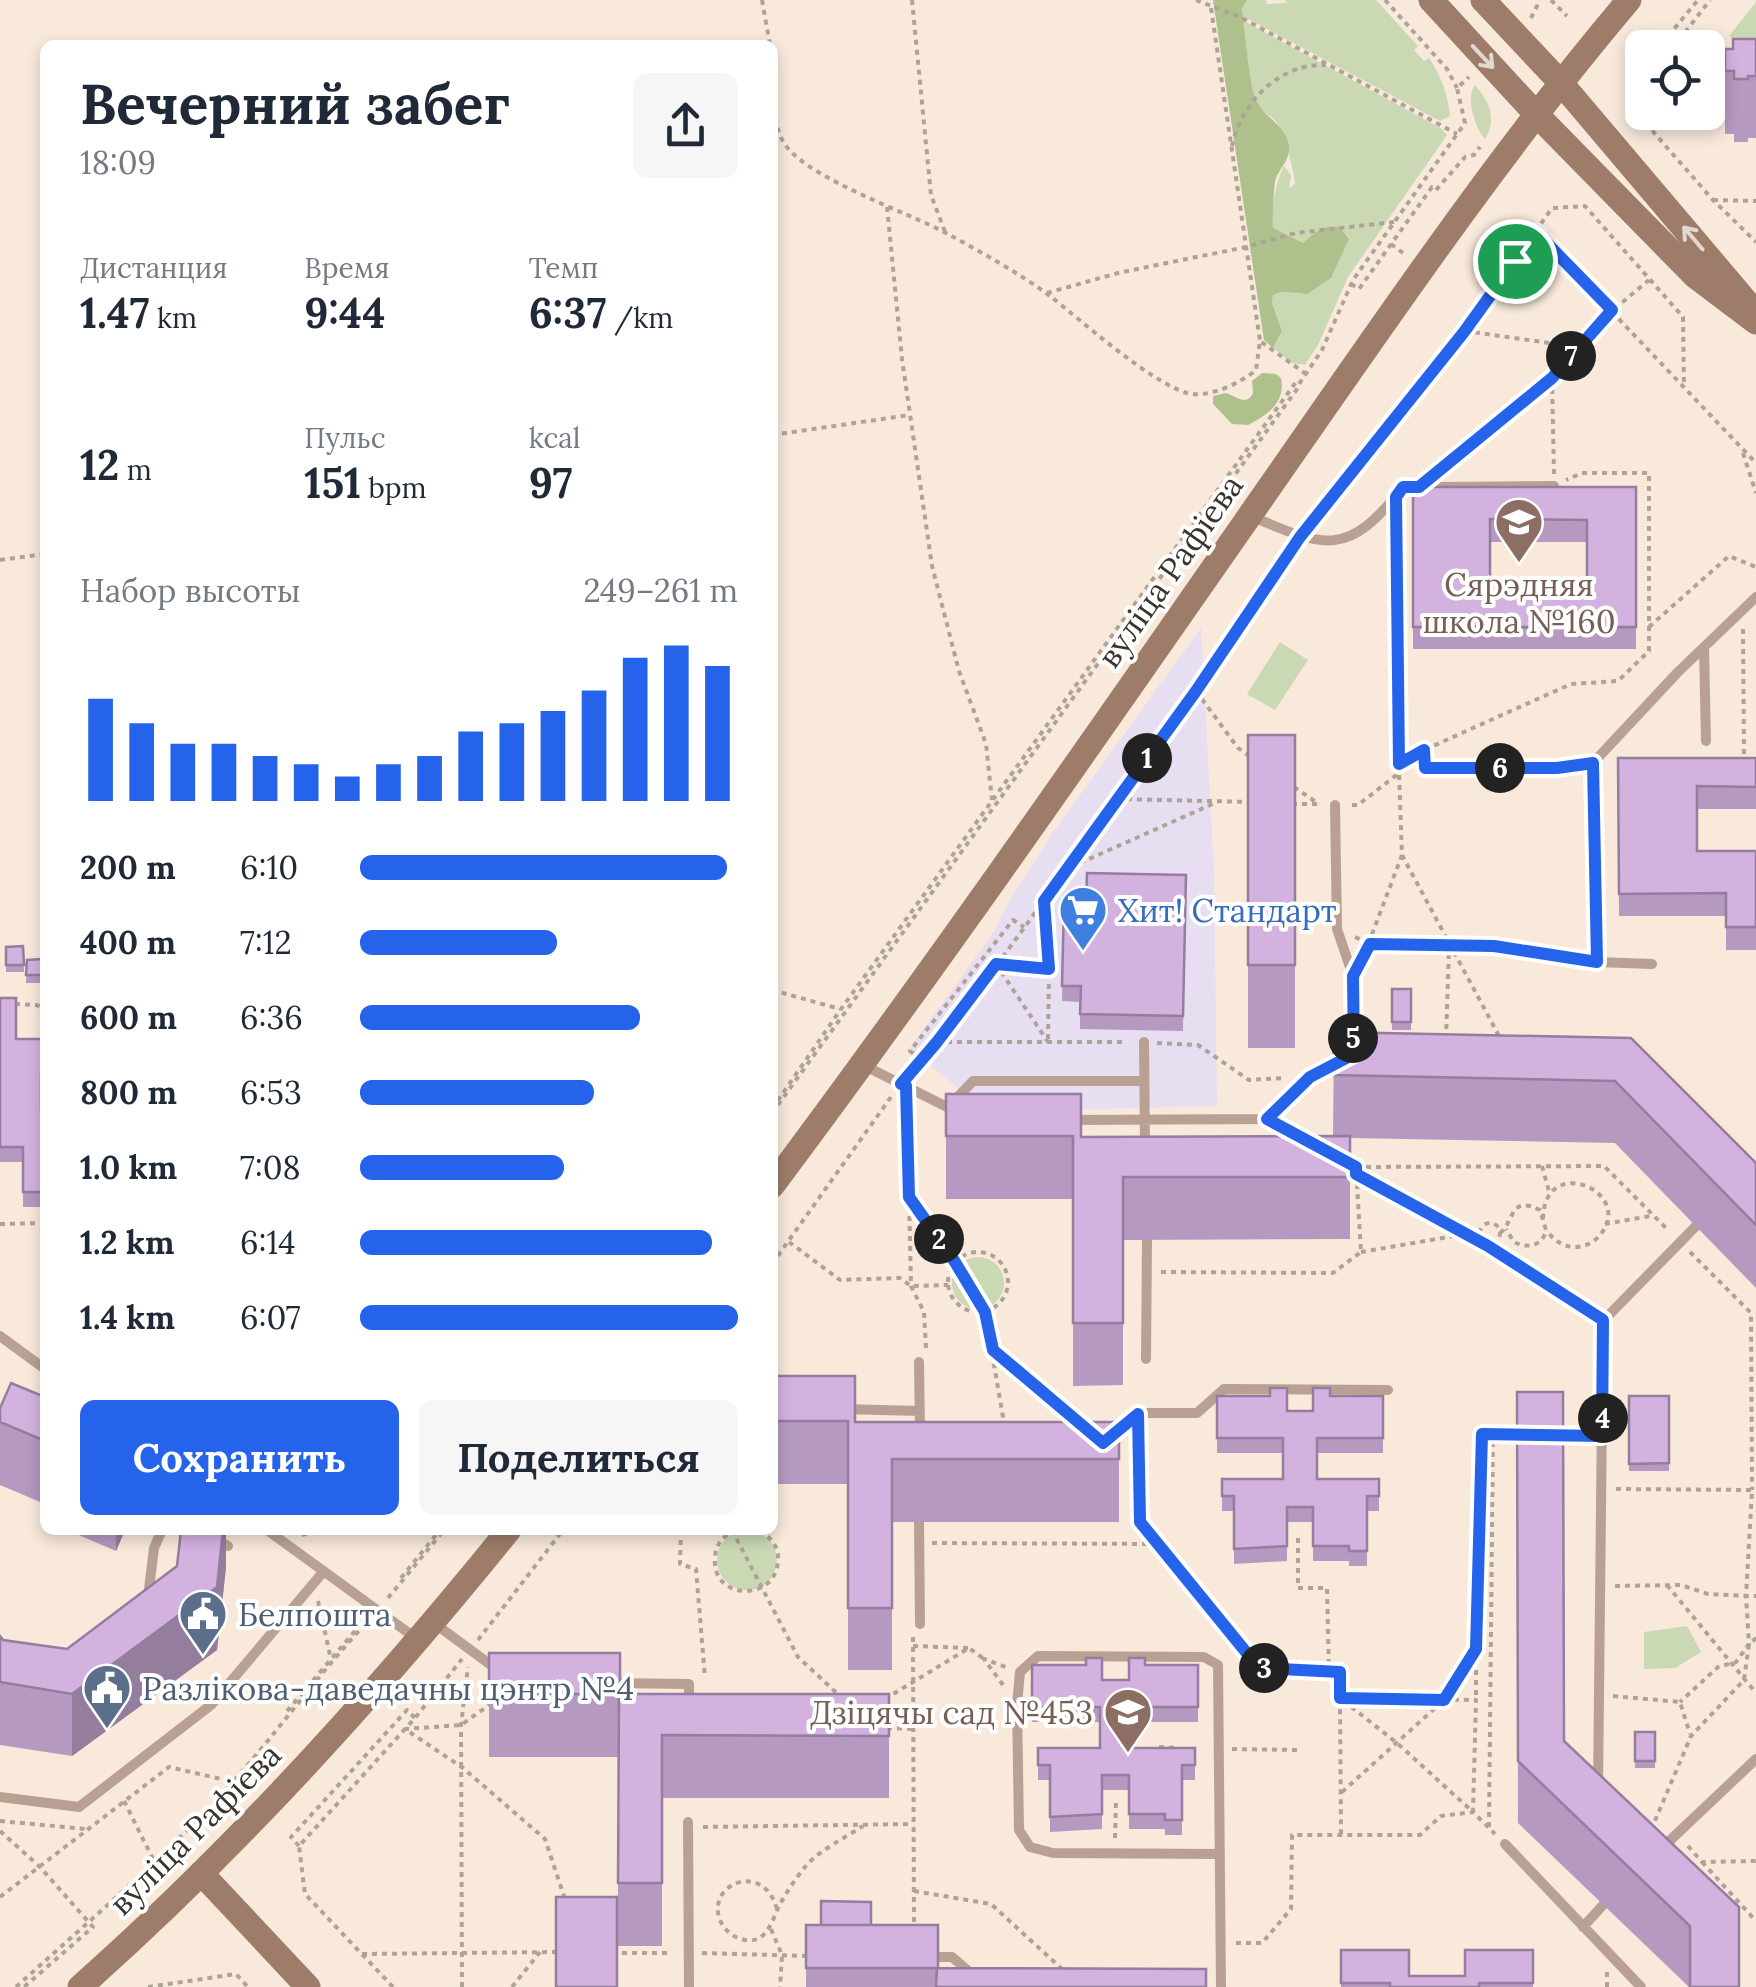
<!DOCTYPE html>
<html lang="ru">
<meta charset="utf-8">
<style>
:root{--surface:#fff;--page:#f6f6f7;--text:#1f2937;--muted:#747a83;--accent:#2563eb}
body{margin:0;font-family:Lora,serif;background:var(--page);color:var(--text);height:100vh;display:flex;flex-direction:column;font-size:38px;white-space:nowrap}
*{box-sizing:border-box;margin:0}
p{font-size:32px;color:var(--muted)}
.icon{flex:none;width:55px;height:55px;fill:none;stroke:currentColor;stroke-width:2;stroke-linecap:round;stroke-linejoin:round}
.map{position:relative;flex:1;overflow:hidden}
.side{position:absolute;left:40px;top:40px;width:738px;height:1495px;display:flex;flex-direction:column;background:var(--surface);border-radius:15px;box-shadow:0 5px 15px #0003}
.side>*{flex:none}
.tools{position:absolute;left:1625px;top:30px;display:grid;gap:20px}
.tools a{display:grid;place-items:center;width:100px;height:100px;border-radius:15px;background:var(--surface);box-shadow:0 5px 15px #0003;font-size:50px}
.pin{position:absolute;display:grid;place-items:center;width:85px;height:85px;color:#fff;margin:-42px;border:5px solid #fff;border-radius:50%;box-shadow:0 2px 10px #0007}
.km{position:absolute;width:50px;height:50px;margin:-25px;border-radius:50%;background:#222;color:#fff;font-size:28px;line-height:50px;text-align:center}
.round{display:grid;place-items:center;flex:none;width:105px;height:105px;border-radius:15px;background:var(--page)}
.overview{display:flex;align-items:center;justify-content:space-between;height:170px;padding:0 40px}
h1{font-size:55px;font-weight:700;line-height:75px}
.metrics{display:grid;grid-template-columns:repeat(3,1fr);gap:15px;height:170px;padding:10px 40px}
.metrics div{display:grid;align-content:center}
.metrics b{font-size:42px;font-weight:700}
.metrics small{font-size:28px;font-weight:400}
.metrics p{font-size:28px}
.chart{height:280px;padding:20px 40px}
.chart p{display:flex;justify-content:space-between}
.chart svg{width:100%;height:180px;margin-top:10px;stroke:var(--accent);stroke-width:6}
.primary-button{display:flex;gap:20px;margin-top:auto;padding:20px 40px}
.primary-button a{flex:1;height:115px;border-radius:15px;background:var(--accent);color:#fff;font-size:40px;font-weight:700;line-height:115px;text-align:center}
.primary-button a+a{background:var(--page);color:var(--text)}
ul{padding:0 40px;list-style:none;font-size:32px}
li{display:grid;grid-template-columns:160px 120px 1fr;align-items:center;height:75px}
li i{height:25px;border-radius:12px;background:var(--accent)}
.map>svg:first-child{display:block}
.commercial{fill:#e7def2}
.green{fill:#cad8b4}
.forest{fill:#aec18d}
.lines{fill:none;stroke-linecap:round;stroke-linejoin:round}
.path{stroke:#afa398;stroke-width:4;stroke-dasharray:5 5;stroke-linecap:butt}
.service{stroke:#b8a193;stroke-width:10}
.secondary{stroke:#9d7d69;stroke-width:25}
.wall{fill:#b599c1;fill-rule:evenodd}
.shaded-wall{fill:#947d9d}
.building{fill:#d3b2e0;stroke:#947d9d;stroke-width:2.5;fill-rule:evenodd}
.oneway{stroke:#e2d8d2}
.route-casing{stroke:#fff;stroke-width:20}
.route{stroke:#2563eb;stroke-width:12}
.labels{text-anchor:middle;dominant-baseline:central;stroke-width:8;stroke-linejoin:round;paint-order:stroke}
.street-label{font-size:32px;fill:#3a342e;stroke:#fff}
.education-label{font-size:32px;fill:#785e54;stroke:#fff}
.shop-label{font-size:32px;fill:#366cbe;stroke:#fff;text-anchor:start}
.service-label{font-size:32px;fill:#4e5e75;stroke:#fff;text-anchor:start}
</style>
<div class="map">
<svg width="1756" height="1987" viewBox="0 0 1756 1987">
<rect width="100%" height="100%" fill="#f8e9db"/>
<path class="commercial" d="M1201,628L1214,870L1217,1106L1055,1110L984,1108L909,1049L991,936L1011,898L1054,831Z"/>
<path class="green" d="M1247,0H1266L1267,4L1287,3L1285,0H1376L1418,46L1414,50L1424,61L1429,58C1441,75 1448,96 1450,116L1440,121L1243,16L1242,9Z
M1756,2V50L1754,53L1729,36Z
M1244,21L1442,129L1447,135L1348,277L1318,345L1305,365L1292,363L1273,348L1282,331L1272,303L1273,295L1281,292L1302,294L1331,278L1349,238L1340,227L1303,243L1273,229C1270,213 1276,180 1284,166L1291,175L1289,188L1295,184C1296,178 1283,130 1278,124C1272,116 1261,111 1256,101C1247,83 1247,43 1244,21Z
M1475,85C1490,102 1497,119 1485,139C1475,128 1465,97 1475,85Z
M1280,642L1308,660L1275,710L1247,694Z
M952 1283a26 26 0 1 1 52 0a26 26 0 1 1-52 0Z
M717 1560a30 30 0 1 1 60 0a30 30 0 1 1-60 0Z
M1687,1626L1701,1652L1675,1668L1644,1669V1632Z"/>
<path class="forest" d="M1213,0H1247L1242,9C1246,31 1248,85 1257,102C1266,119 1286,125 1289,146C1290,162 1278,169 1275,182C1274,187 1272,224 1273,228L1303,243C1316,232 1320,225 1340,227L1349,239L1331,278L1307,294L1281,292L1273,295L1272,303L1282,331L1273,348L1264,340Z
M1262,373L1276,374L1281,378C1286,402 1268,415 1248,425L1232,424L1213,404V396L1226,393C1236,396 1246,407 1253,393L1252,381Z"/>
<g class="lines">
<path class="path" d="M762,0L770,45
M912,0L931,195L945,232
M1196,0L1240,17L1457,134
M1385,0L1447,69L1457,88
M1551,0L1567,16
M1211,8L1260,341
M1531,18L1540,0
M1681,35L1674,29L1698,0
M1673,48L1710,0
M772,58C778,85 768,122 786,146C812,180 907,212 946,233C981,252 1019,273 1050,296C1083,322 1150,382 1187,393C1207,399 1241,383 1256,370L1260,341L1306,374
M1651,112L1649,127L1713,200L1756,242
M1232,146C1241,102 1280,63 1326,65
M1713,200L1756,201
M887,207L902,359L932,566L959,671L986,744L992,800
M1536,232L1756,463
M1391,244L1407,256
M1351,284L1359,289L1432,187L1436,190L1465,157L1474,155L1480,147
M1047,293L1118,273L1246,247L1296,233L1394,222
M1465,331L1578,347
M1552,379L1554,474
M772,435L910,415
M1743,453L1756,493
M1439,471L1552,379L1613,310L1649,280
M1396,518L1399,773
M1310,525L1465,331L1552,208L1585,206L1683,317L1684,387
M0,560L45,554
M1649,627L1729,556L1756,567
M1743,629L1744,759
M1196,691L1238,748L1249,756
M1424,752L1425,769L1579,765
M1399,764L1424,750L1571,684L1618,681L1649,651V473H1582L1566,480
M1294,787L1319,804
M1117,799L1253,802
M1292,804H1322
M1352,805H1358L1399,773L1402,855L1363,958
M1402,855L1499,1036
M1071,867L1217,802
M1044,902L1049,969L996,964L1048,1042
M1355,937L1370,944L1493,946L1583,960
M772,990L840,1009
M15,1004L37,1005L45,1010
M1048,1039L1049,969
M1446,1039L1449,948
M937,1042H1127
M1157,1043L1198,1045L1249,1080L1286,1078
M921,1060L910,1051L1013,920L1024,927
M909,1074C970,1005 1023,929 1077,855C1150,754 1222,652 1293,548
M907,1106L911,1286L924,1312L926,1348
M772,1109L841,1009L1296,382L1299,384L1322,350L1353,280L1465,123L1457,88L1469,77
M772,1113L1300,385
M1282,1127L1300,1137
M1542,1166L1550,1195
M1356,1167L1604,1166L1669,1231
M1356,1174L1488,1247L1593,1314
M909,1197L955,1262L985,1312L1004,1423
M1543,1219C1544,1152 1636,1192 1600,1235C1594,1243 1582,1248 1572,1247C1560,1245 1553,1239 1546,1230
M1480 1233a10 10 0 1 1 20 0a10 10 0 1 1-20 0Z
M0,1224L45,1223
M1605,1224L1650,1216
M1500,1233C1515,1221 1509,1195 1540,1210L1546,1230C1543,1246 1527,1249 1514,1242L1506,1229
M789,1242L840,1280L900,1278L911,1286L948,1285
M1361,1252L1466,1234L1480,1235
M1690,1252L1751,1313L1752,1490
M948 1282a30 30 0 1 1 60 0a30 30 0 1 1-60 0Z
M772,1264L891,1097
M1161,1272L1333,1273L1361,1252L1356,1167L1348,1163
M993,1350L1081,1425
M1139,1431L1140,1522L1259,1668L1340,1673V1698L1397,1743L1473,1812L1476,1700L1340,1698L1341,1835
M1559,1435L1589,1436
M1616,1489L1752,1490L1746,1596H1756
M681,1530L680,1564L696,1569L705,1678
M732,1530L798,1657L840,1696
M736,1530C723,1536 715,1544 715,1559C712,1601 777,1602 778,1560C779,1545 770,1537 758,1530
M302,1535L319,1530
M1298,1538V1588H1327L1329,1672
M932,1543L1157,1544
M401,1578L440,1530
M1667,1585L1756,1693
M1615,1586L1681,1585L1708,1594L1746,1596L1749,1644L1736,1662L1718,1667L1680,1702
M388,1598L444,1530
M318,1601L330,1655
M913,1637L914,1927
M478,1640L563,1530
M913,1646L969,1648
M1476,1650V1700
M1003,1685L984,1659L1006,1667
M1613,1696L1680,1702L1690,1734
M885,1699L969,1648L984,1659
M492,1703L461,1725L405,1729L463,1768L545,1839L565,1899
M287,1711L355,1631
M887,1728L912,1729
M1159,1747L1177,1748
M1232,1749L1297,1750
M1342,1792L1444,1700L1476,1649L1482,1434H1519
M124,1801L153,1859
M0,1821L86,1829
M703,1827L913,1824
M1489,1827L1493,1434
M1651,1830L1691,1736L1744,1680L1749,1644L1756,1638
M0,1831L40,1867L93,1927L24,1987
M1115,1838L1116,1800
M299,1846L291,1837L407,1710L415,1718
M1688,1846L1702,1862L1756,1861
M1702,1862L1756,1921
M914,1891L991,1904L1062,1969
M0,1897L169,1767L230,1781
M777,1909C763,1860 706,1884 720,1920C723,1927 729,1934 736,1937C765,1950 771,1923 779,1906C786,1893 796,1878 805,1867C819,1850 845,1838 863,1826
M771,1929L782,1955L780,1987
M1236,1943H1262L1291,1909L1292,1835H1420L1441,1816L1473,1812L1495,1834
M612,1953H672
M702,1953L807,1956
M362,1954L557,1952
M1607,1972V1987
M16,1987C89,1921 166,1856 232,1783C279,1730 320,1672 369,1620
M148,1987L236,1974L248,1987
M393,1987L305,1894L299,1846L415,1718L462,1659
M462,1987L461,1725L468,1667
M512,1987L540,1952"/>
<path class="service" d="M1440,487L1554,486
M1251,516C1325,548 1348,558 1403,487H1423
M1704,647L1706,741
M1335,805L1337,929L1353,976V1046
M1652,964L1597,962L1593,763L1678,672L1756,597
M1144,1042L1145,1148
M863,1065L955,1111
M952,1103L973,1081H1144
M1070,1120L1267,1119L1310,1077L1341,1061
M0,1336L45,1369
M1146,1359L1147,1240
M919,1362L920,1433
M841,1409L920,1411
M1112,1436L1138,1413H1197L1224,1389L1388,1390
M919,1522L920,1624
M200,1530L228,1546
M267,1530L417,1639
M148,1597L154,1548L162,1530
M434,1623L499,1671
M607,1683L689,1684V1705
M1598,1787L1603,1321L1696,1226
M0,1797L79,1807L211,1705L324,1571
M688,1822L689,1987
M1505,1844L1641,1987
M1662,1848L1756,1759
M1220,1854L1053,1853L1030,1847L1019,1830L1017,1705L1020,1672L1038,1656L1204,1657L1218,1665L1221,1987
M1583,1927L1603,1905
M925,1957H952L987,1987"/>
<path class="secondary" d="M1431,0L1536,114L1695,276L1756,322
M1483,0L1561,83L1749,305
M772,1186C941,960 1101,729 1262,498C1380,329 1496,157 1629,0
M201,1873L308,1987
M80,1987C236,1849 378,1692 509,1530"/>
</g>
<path class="wall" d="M1756,39V138H1748V142H1734V134H1725V49H1733Z
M1413,487H1636V649H1413ZM1490,542H1587V583L1490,582Z
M1248,735H1295V1048H1248Z
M1618,758H1756V809H1697V851H1756V950H1726V916H1619Z
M1186,875L1183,1031L1080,1029V1002L1062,1001L1064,902L1086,903Z
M23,946L24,972H6V947Z
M41,959L42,983H26L27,960Z
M1392,989H1411V1030H1392Z
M0,998L16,1039H45V1089H41V1110H45V1207H23V1162H0Z
M1334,1032L1631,1038L1756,1163V1288L1615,1143L1350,1138V1239L1123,1240V1385L1073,1386V1199H946V1094L1081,1137L1333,1136Z
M772,1376L855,1422H1119V1522H892V1670H848V1484H772Z
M1517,1392L1564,1741L1739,1987H1689L1518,1823Z
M1217,1396L1287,1411H1313L1330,1396H1383V1453H1317V1479H1379V1511H1367V1566H1349V1561H1313V1522H1287V1561L1234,1564V1511H1222V1479H1283V1453H1217Z
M1629,1396H1669V1471H1629Z
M45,1397V1504L0,1485V1408Z
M67,1530H125L116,1551Z
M226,1530V1567L217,1650L72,1756L0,1745V1636L3,1640L67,1649Z
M489,1653L620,1694H889V1798H662V1946H618V1757H489Z
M1032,1665L1102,1680H1129L1145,1665H1198V1722H1133V1748H1195V1780H1182V1835H1165V1829H1129V1790H1102V1829L1050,1832V1780H1038V1748H1100V1722H1032Z
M1635,1732H1655V1768H1635Z
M806,1925H871L938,1968L1206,1987H806Z
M1341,1950L1409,1976H1465L1533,1950V1987H1341Z"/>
<path class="shaded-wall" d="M116,1530H125L116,1551Z
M223,1530H226V1567L217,1650L72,1756V1694Z"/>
<path class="building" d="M1733,39H1756V76H1748V79H1734V71H1725V49H1733Z
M1413,487H1636V627H1413ZM1490,519L1587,520V583L1490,582Z
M1248,735H1295V965H1248Z
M1618,758H1756V787L1697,786V851H1756V927H1726V893L1619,894Z
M1087,873L1186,875L1183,1016L1080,1014L1081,986H1062L1064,902L1086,903Z
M23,946L24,965H6V947Z
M41,959L42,975H26L27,960Z
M1392,989H1411V1022H1392Z
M0,998H16V1039H45V1074H41V1110H45V1192H23V1147H0Z
M1334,1032L1631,1038L1756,1163V1225L1615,1081L1333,1075Z
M946,1094H1081V1137L1350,1136V1177H1123V1323H1073V1136H946Z
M772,1376H855V1422H1119V1459H892V1608H848V1421H772Z
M11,1383L45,1397V1441L0,1422V1408Z
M1270,1388H1287V1411H1313V1388H1330V1396H1383V1438H1317V1479H1379V1496H1367V1551H1349V1546H1313V1507H1287V1546L1234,1549V1496H1222V1479H1283V1438H1217V1396H1270Z
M1517,1392H1563L1564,1741L1739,1907V1987H1690V1926L1518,1761Z
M1629,1396H1669V1463L1629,1464Z
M181,1530H223L217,1587L72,1694L0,1682V1636L3,1640L67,1649L177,1566Z
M489,1653H620V1694H889V1736L662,1735V1883H618L619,1694H489Z
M1086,1658H1102V1680H1129V1658H1145V1665H1198V1707H1133V1748H1195V1765H1182V1820H1165V1814H1129V1775H1102V1814L1050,1817V1765H1038V1748H1100V1707H1032V1665H1086Z
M1635,1732H1655V1761H1635Z
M556,1897H617V1987H556Z
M821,1901L871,1902V1925H821Z
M806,1925H938V1968L1206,1969V1987H936L937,1968H806Z
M1341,1950H1409V1976H1465V1950H1533V1983H1479V1987H1390V1983H1341Z"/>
<defs><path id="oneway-shaft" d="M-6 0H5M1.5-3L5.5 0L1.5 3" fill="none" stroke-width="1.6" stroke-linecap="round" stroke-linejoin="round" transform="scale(2.5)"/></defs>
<g class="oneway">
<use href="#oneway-shaft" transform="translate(1483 57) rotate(47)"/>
<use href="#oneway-shaft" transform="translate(1693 238) rotate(-130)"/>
</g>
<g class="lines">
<g class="route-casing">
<path id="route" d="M1536,232L1612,310L1552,378L1419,487H1403L1396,497L1399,764L1424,750L1425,768H1557L1593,763L1597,962L1494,946L1370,944L1353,976L1354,1054L1310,1077L1267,1119L1356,1167V1174L1488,1246L1603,1320L1602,1436L1482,1434L1476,1649L1444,1700L1340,1698V1672L1259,1668L1140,1522L1138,1414L1103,1443L993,1350L985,1312L955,1262L909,1197L906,1086L901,1084L937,1042L996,964L1049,969L1044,901L1196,691L1300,537L1464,332Z"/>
</g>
<use href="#route" class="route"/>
</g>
<defs>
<g id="school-pin" transform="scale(2.5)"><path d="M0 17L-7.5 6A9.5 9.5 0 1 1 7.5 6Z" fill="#8d6e63" stroke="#fff"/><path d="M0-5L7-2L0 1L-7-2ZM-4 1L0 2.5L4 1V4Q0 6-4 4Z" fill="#fff"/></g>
<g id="supermarket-pin" transform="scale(2.5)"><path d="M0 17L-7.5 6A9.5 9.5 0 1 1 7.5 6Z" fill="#3f7fe0" stroke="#fff"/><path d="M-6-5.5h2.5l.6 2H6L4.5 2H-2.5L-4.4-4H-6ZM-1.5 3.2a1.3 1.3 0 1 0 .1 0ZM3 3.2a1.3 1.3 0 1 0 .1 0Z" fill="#fff"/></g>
<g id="civic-pin" transform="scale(2.5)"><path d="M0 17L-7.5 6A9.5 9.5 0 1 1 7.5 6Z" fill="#5c6f8a" stroke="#fff"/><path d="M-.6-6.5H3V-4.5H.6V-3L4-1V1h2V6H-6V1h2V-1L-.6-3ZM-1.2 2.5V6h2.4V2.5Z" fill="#fff"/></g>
</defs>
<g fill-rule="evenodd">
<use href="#school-pin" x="1519" y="522"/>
<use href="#supermarket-pin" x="1083" y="910"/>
<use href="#civic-pin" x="203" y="1614"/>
<use href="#civic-pin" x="107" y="1688"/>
<use href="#school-pin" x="1128" y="1712"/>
</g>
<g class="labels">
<g class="street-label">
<text transform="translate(1170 571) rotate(-55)">вуліца Рафіева</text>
<text transform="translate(195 1829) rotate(-45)">вуліца Рафіева</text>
</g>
<g class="education-label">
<text x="1519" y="584">Сярэдняя<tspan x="1519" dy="37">школа №160</tspan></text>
<text x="1093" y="1712" text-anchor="end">Дзіцячы сад №453</text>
</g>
<g class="shop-label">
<text x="1118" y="910">Хит! Стандарт</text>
</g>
<g class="service-label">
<text x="238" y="1614">Белпошта</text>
<text x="142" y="1688">Разлікова-даведачны цэнтр №4</text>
</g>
</g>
</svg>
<div class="tools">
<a><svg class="icon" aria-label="locate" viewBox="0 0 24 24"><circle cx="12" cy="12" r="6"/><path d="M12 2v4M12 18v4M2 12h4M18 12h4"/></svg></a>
</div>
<div class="pin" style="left:1515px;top:261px;background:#1e9e55"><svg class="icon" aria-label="arrive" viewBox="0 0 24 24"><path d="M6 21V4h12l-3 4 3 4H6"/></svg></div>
<b class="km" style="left:1147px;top:758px">1</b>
<b class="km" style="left:939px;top:1239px">2</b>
<b class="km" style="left:1264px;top:1668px">3</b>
<b class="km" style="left:1603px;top:1418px">4</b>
<b class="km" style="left:1353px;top:1038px">5</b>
<b class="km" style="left:1500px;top:768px">6</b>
<b class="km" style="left:1571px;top:356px">7</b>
<section class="side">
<div class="overview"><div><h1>Вечерний забег</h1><p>18:09</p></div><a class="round"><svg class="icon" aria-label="share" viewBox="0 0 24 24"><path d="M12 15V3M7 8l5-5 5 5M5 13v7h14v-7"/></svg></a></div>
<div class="metrics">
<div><p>Дистанция</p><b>1.47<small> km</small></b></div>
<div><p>Время</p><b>9:44</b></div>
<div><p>Темп</p><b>6:37<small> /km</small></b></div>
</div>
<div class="metrics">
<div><b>12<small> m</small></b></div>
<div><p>Пульс</p><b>151<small> bpm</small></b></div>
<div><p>kcal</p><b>97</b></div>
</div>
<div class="chart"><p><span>Набор высоты</span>249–261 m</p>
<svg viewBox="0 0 160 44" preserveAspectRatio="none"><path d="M5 44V19M15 44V25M25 44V30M35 44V30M45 44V33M55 44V35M65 44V38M75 44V35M85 44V33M95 44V27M105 44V25M115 44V22M125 44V17M135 44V9M145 44V6M155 44V11"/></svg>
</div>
<ul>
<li><b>200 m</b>6:10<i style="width:97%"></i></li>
<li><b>400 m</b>7:12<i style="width:52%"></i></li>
<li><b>600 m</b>6:36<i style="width:74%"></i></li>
<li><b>800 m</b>6:53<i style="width:62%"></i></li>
<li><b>1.0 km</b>7:08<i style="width:54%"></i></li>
<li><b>1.2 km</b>6:14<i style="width:93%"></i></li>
<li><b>1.4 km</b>6:07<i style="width:100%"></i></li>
</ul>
<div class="primary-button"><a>Сохранить</a><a>Поделиться</a></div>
</section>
</div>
